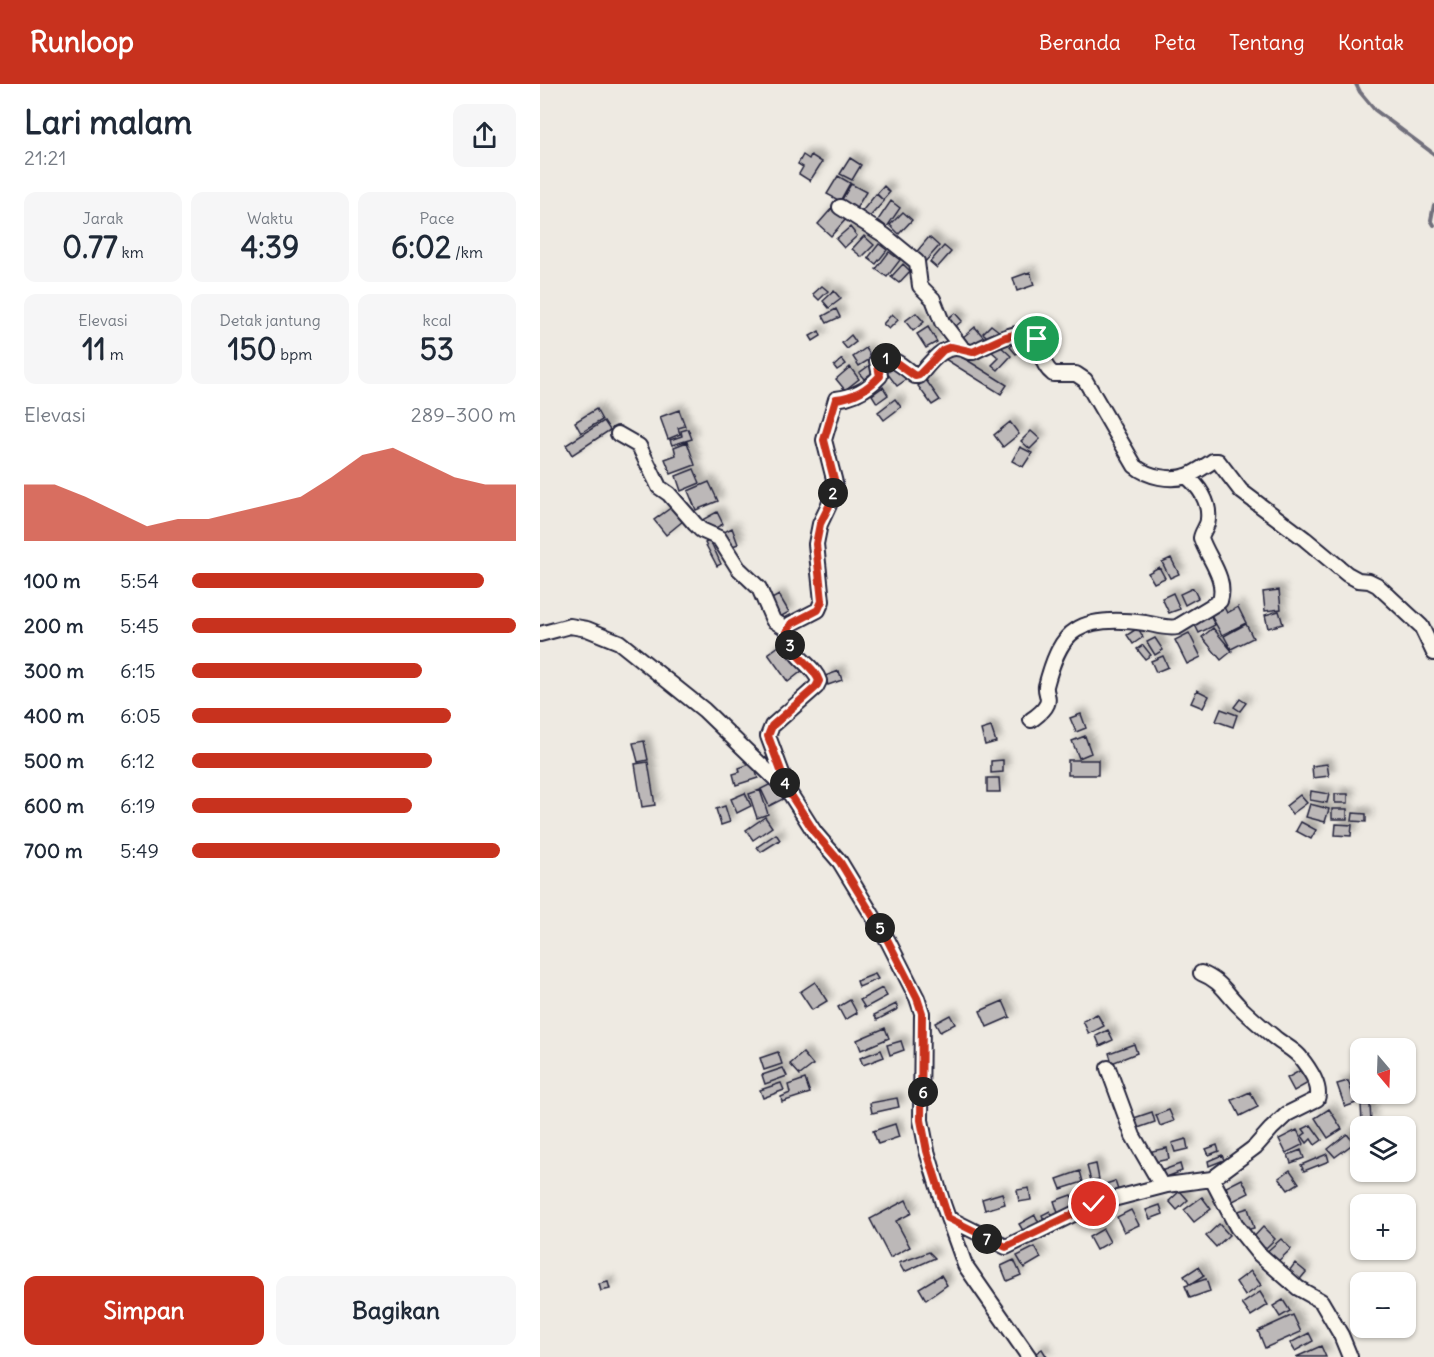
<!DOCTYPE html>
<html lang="id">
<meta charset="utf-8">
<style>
:root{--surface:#fff;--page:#f6f6f7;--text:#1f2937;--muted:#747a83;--accent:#c8321e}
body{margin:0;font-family:Delius,sans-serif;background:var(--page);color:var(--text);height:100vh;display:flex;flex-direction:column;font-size:22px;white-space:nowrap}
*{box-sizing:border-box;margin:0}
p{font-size:20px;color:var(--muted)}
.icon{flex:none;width:33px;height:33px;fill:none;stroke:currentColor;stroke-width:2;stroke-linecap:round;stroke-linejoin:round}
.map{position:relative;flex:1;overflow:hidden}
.panel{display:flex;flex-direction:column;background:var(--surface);width:540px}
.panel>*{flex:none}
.needle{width:39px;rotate:161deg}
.controls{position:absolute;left:810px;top:954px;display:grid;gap:12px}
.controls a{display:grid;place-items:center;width:66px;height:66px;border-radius:12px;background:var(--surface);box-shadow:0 2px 4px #0004;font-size:30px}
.pin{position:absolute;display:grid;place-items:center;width:51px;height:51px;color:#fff;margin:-26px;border:3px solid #fff;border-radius:50%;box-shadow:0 2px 6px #0007}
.km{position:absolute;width:30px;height:30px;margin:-15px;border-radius:50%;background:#222;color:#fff;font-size:16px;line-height:30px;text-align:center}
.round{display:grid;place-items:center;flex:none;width:63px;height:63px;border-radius:12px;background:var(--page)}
.head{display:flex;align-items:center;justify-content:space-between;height:102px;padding:0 24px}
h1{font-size:33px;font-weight:700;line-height:45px}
.figures{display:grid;grid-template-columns:repeat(3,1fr);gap:9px;height:102px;padding:6px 24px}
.figures div{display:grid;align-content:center;border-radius:12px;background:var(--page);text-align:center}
.figures b{font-size:30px;font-weight:700}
.figures small{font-size:16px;font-weight:400}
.figures p{font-size:16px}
.chart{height:168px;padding:12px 24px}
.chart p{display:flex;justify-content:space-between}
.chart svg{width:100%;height:108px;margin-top:6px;fill:var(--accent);opacity:.7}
.action{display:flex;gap:12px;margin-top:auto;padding:12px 24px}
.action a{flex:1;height:69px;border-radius:12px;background:var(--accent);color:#fff;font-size:24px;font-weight:700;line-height:69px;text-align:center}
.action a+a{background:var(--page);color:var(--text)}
ul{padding:0 24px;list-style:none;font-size:20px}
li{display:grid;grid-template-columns:96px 72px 1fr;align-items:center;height:45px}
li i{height:15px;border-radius:8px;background:var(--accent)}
header{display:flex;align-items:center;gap:36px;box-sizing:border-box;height:84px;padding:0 30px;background:var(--accent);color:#fff}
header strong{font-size:28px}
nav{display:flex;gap:33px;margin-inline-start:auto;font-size:21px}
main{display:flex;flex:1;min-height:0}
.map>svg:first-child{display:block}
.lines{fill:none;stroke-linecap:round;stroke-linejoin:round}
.stream{stroke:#716f7c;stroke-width:4}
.building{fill:#bcb8b8;stroke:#22223b;stroke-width:1.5;filter:url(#shadow)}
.street-casing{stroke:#22223b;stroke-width:18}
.street{stroke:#fbf7ec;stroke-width:14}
.route-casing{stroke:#fff;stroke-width:12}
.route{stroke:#c8321e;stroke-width:8}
</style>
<header>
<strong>Runloop</strong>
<nav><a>Beranda</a><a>Peta</a><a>Tentang</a><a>Kontak</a></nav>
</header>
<main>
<section class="panel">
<div class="head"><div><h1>Lari malam</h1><p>21:21</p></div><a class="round"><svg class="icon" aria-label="share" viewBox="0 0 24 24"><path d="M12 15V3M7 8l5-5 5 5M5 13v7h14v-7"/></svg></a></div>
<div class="figures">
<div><p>Jarak</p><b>0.77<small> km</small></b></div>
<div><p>Waktu</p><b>4:39</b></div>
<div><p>Pace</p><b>6:02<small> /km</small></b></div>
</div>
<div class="figures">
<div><p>Elevasi</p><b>11<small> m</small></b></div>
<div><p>Detak jantung</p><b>150<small> bpm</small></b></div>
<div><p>kcal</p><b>53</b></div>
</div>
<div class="chart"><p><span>Elevasi</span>289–300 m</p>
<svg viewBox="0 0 160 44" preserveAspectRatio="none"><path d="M0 44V21L10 21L20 26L30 32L40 38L50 35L60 35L70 32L80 29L90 26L100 18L110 9L120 6L130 12L140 18L150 21L160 21V44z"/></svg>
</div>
<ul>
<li><b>100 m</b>5:54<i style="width:90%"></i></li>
<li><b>200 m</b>5:45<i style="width:100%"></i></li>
<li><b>300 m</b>6:15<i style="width:71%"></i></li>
<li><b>400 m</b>6:05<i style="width:80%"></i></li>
<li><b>500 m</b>6:12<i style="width:74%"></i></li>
<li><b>600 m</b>6:19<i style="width:68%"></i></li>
<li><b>700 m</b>5:49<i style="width:95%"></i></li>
</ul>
<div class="action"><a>Simpan</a><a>Bagikan</a></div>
</section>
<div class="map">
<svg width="894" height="1273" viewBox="0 0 894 1273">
<defs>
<filter id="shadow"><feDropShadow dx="5.5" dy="-5.5" stdDeviation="3" flood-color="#0004"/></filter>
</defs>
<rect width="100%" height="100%" fill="#eeeae2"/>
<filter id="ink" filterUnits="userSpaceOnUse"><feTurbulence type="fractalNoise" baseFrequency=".0167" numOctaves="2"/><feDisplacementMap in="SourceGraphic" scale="12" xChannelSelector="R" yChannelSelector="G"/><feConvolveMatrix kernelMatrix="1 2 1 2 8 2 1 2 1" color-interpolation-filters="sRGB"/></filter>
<g filter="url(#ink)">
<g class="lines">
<path class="stream" d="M816,0L820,8L835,26L894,70
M894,121L891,136L894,141"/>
</g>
<path class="building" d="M263,71L269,75L271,71L282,78L270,97L259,90L263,83L258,80Z
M310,74L321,81L312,96L300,90Z
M298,92L310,99L300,117L287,110Z
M311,100L326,108L316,125L301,117Z
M344,102L350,108L343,116L337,110Z
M336,110L344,117L326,137L319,131Z
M351,117L360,124L347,143L338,136Z
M293,123L306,135L291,152L278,140Z
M363,128L372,136L359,150L350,141Z
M310,143L317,152L304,164L296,155Z
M324,152L334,161L322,173L312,165Z
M389,153L399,162L384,179L374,171Z
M339,160L347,166L336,180L328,174Z
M404,162L411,168L397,184L390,178Z
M349,168L360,176L347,193L336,185Z
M363,180L370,187L359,199L351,193Z
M490,188L494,201L477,207L473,194Z
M282,202L288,207L279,216L273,210Z
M294,207L301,215L289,224L283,217Z
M296,225L300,233L287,239L283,232Z
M376,229L384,238L373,247L365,237Z
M415,229L422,237L410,247L403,238Z
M352,230L358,236L349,245L343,240Z
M451,241L460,248L451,257L443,249Z
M388,243L397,258L386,264L377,250Z
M435,243L446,256L433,267L422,254Z
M279,247L281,252L273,257L270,252Z
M311,251L316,258L307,265L302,259Z
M481,253L488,261L476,270L470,263Z
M459,261L471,272L458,286L452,281L459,274L452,268Z
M326,264L332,274L319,282L313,273Z
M411,266L467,301L461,310L405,275Z
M302,275L306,280L297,286L294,282Z
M330,281L334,287L324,295L319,289Z
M357,282L367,295L357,302L347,289Z
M310,283L319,295L305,306L296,295Z
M386,296L400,316L392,321L378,302Z
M343,303L348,311L337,319L332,311Z
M355,315L361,323L344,336L338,328Z
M56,325L62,336L41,349L35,338Z
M139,326L145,342L138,344L140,350L128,355L120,333Z
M64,337L70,346L32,371L26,361Z
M470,338L479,350L463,363L454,351Z
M148,345L152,355L132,361L130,356L142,352L141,347Z
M491,347L500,355L490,365L481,357Z
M147,358L155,381L131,390L125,375L136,371L134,363Z
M480,363L492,369L483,383L472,377Z
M154,385L160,399L141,407L136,392Z
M169,398L178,417L156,426L148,407Z
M132,423L143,437L126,451L114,436Z
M177,428L183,440L168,448L162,436Z
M192,444L198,460L188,464L182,449Z
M170,456L181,480L177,482L165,459Z
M631,474L639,490L630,494L622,478Z
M619,483L625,494L614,499L608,489Z
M653,504L658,514L645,521L640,510Z
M739,506L741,525L725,527L723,508Z
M633,509L640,525L629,529L622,514Z
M239,511L249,528L238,534L228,517Z
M683,521L687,529L698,523L706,539L682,551L669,528Z
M739,527L743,540L728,544L725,531Z
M669,530L675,541L659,549L653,537Z
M706,540L713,554L691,565L684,552Z
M598,544L603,553L593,560L587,551Z
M673,544L692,567L681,576L662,553Z
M649,549L661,573L647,580L635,556Z
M615,554L623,566L615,571L607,558Z
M243,559L263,586L248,598L228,570Z
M603,561L611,571L605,575L597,565Z
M623,572L628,583L616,588L611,577Z
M299,587L302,596L288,601L285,592Z
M657,606L669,612L663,624L651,619Z
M700,615L706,619L700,627L694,623Z
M681,625L697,631L693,643L676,637Z
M541,630L546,644L536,648L530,634Z
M451,643L456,658L445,661L441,646Z
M545,652L551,669L539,674L532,657Z
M104,657L108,676L98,678L93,659Z
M463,676V688L451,689V677Z
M528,676H558V691H528Z
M108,678L115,721L102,723L95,680Z
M213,679L218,694L196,701L193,690L200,688L199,684Z
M787,680L789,692L773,694L772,682Z
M447,694H459L460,708H447Z
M235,698L243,715L229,722L221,705Z
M220,706L228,730L217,734L209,710Z
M771,707L789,710L787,719L770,716Z
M205,709L211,722L197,729L191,715Z
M795,710H808V719H795Z
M760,711L767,719L752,730L746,722Z
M770,720L789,725L785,738L766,733Z
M185,722L190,738L181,741L176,725Z
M792,725H807V735H792Z
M813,729L826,730V738L812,737Z
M225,733L232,743L213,756L206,746Z
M761,738L776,746L771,755L756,747Z
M796,740L812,741L811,752L795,751Z
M236,750L240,756L221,768L217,763Z
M335,890L338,895L319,903L317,897Z
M275,898L287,917L272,926L260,908Z
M342,904L347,912L325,924L320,916Z
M310,916L317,929L305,936L298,923Z
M463,917L470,933L447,943L440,927Z
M356,920L358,925L337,936L334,931Z
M557,930L564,942L549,950L543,937Z
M410,931L415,940L400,948L395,939Z
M345,944L349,954L321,966L317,956Z
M568,946L573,956L560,962L556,952Z
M361,957L364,966L350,971L347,961Z
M594,960L597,969L572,979L569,969Z
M341,966L344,973L323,981L320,974Z
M238,968L242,980L224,986L220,974Z
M263,969L273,981L260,991L250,980Z
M243,984L247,992L225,1000L222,991Z
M763,985L770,998L754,1007L747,994Z
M265,995L270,1009L242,1018L241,1013L250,1009L248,1001Z
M808,997L816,1019L805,1023L797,1000Z
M241,999L244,1006L223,1014L220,1006Z
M710,1008L718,1023L700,1032L692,1016Z
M357,1014L359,1023L332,1029L330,1019Z
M821,1021H830L831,1038H822Z
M789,1025L802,1045L788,1054L775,1034Z
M629,1026L634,1037L620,1042L616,1031Z
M612,1028L615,1038L598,1044L594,1034Z
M355,1040L359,1053L338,1060L333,1047Z
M771,1041L782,1056L775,1061L771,1055L767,1059L762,1052L766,1049L763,1045Z
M757,1046L764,1060L746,1069L739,1055Z
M807,1050L814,1059L795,1073L788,1065Z
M646,1055L648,1065L635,1068L632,1059Z
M677,1061L679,1067L669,1071L666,1065Z
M627,1064L629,1075L615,1078L612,1067Z
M761,1066L764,1074L751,1079L748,1071Z
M787,1070L789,1077L764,1087L761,1081Z
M682,1071L684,1076L669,1082L668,1077Z
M556,1080L559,1095L551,1097L547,1082Z
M640,1080L642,1087L624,1094L621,1087Z
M750,1086L759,1099L748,1106L739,1094Z
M540,1087L543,1098L521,1105L517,1095Z
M702,1095L709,1109L693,1117L686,1103Z
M575,1097L579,1109L558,1115L554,1104Z
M489,1104L491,1116L479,1118L477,1106Z
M551,1107L554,1116L544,1119L541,1110Z
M640,1107L648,1116L637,1126L629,1117Z
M462,1109L465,1120L445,1126L442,1115Z
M531,1111L535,1122L518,1129L514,1117Z
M662,1113L671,1125L654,1138L644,1126Z
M366,1116L372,1129L356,1137L370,1163L350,1174L330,1135Z
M620,1121L623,1130L610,1135L606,1126Z
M708,1124L714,1144L702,1147L695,1128Z
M591,1126L599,1141L584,1148L577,1133Z
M510,1127L514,1135L505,1138L502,1131Z
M495,1131L500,1141L485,1150L479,1140Z
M679,1140L689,1151L676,1163L666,1152Z
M723,1143L735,1155L721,1169L710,1157Z
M563,1145L570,1158L556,1166L549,1153Z
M741,1155L751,1165L733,1182L723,1171Z
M495,1163L501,1174L484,1184L477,1172Z
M389,1168L395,1174L364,1188L359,1179Z
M474,1176L481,1191L467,1197L461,1182Z
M755,1179L766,1188L757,1199L750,1193L753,1190L749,1187Z
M658,1183L664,1192L650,1201L644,1192Z
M711,1187L721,1201L705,1212L696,1198Z
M401,1191L407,1201L386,1216L379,1204Z
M666,1195L670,1207L650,1214L645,1202Z
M68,1198L70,1205L61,1207L59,1200Z
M720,1208L728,1221L711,1232L702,1220Z
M743,1216L750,1227L740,1233L733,1222Z
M753,1231L761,1248L725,1264L718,1247Z
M769,1249L773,1257L755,1267L750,1259Z
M781,1262L786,1273H756Z
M502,1265L507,1273H494L493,1271Z"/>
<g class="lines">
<g class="street-casing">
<path id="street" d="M300,123L344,151L377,178L380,202L393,215L402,238L422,264
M78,350L99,362L119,403L129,410L155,440L161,446L179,454L198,484L219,504L233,536L247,545
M0,550L30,542L47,545L79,558L164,626L249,708L275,749L300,778L348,857L377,914L382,929L381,1036L387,1067L403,1120L425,1181L489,1273
M491,636C497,632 504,627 507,620C510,613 505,609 506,602C511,583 519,556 536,546C554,534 584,536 605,539C616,541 626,545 637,543L680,517C687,494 668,475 661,454C662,447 668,442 668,435C670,418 659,402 646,392
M249,708L228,652L232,642L276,603L279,597C273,579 250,574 247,548L251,540L278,526L282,517L276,460L280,440L289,421L295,399L284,356L296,315C314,313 327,306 340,292L337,277C349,268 365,284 375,292H379C392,276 407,255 429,268H433C449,261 491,234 499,262C503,274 503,282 513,290H536L545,296L595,382C608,393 630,397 647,392C655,389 665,382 673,377H678L701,407L765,455L807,490L818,496L829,497L837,501L881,542L894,569
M661,889C681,897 685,908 699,922C710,933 722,943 734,953C742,960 753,965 760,973C768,983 782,1002 777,1015L747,1030L731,1045L715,1063L672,1095L697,1143L718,1169L758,1204L781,1217L801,1251L810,1273
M568,984L593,1052L622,1102
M408,1134L466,1163L554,1120L627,1101L672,1095"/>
</g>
<use href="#street" class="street"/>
</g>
</g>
<g class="lines" filter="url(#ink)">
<g class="route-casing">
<path id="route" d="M497,255L490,250L482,249L466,253L433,268L411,263L403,266L379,291L375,292L351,275H339L337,277L340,292C327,306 314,313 296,315L284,356L295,399L290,420L280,440L276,460L282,517L278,526L251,540L247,548C250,574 273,579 279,597L276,603L232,642L228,652L249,708L275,749L300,778L348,857L377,914L382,929L381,1036L387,1067L408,1134L466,1163L554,1120"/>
</g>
<use href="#route" class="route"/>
</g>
</svg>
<div class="controls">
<a><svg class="needle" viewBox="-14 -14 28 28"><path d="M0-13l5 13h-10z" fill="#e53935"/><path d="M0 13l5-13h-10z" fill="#747a83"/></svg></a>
<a><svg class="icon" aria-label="layers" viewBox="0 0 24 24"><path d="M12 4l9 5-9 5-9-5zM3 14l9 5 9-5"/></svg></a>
<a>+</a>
<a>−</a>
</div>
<div class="pin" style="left:497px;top:255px;background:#1e9e55"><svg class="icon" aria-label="arrive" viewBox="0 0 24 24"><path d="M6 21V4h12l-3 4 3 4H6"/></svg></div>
<div class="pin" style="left:554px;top:1120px;background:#d93025"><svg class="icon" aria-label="check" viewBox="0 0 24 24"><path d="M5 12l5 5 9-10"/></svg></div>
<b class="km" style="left:346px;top:274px">1</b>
<b class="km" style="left:293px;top:409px">2</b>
<b class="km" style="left:250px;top:561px">3</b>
<b class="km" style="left:245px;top:699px">4</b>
<b class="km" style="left:340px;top:844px">5</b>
<b class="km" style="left:383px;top:1008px">6</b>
<b class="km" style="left:447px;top:1155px">7</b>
</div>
</main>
